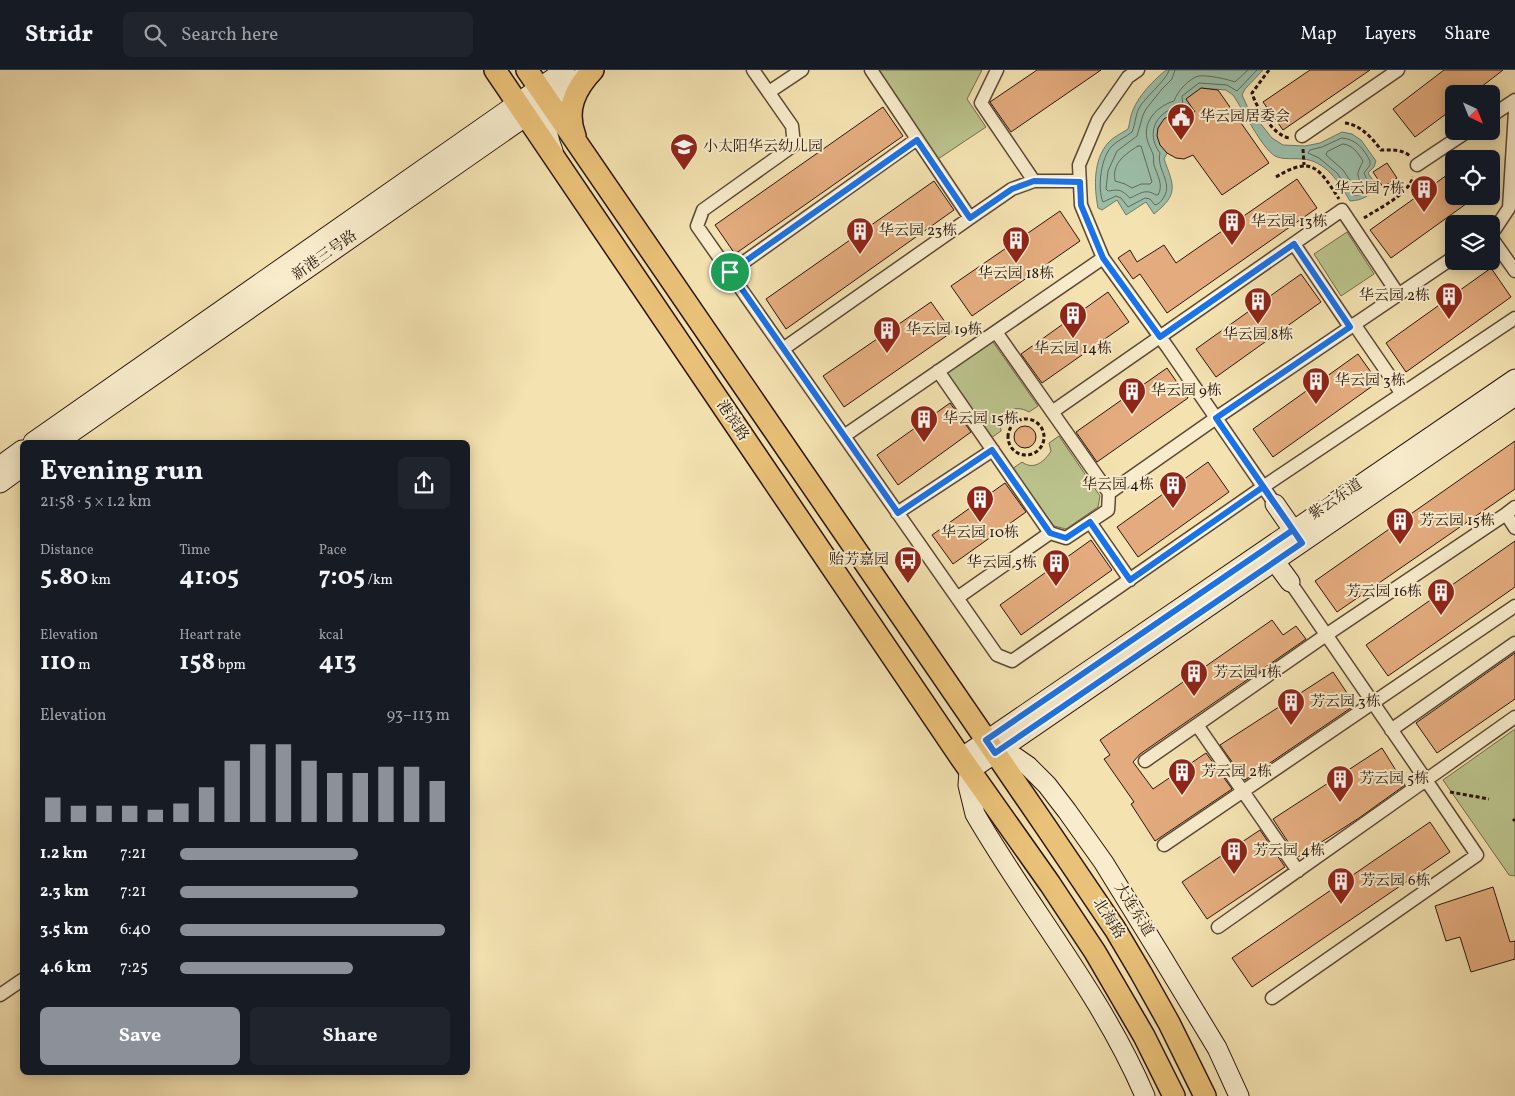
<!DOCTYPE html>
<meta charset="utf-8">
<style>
:root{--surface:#171b24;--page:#20242c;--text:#f1f3f6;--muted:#9ea1a6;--line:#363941;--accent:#8c9099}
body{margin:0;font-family:Vollkorn,"Noto Serif SC",serif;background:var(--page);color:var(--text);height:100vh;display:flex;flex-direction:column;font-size:19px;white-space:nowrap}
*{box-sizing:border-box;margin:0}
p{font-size:16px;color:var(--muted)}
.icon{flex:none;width:28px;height:28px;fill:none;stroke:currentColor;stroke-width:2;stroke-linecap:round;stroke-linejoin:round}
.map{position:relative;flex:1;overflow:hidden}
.side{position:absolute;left:20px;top:370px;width:450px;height:635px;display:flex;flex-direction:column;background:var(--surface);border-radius:8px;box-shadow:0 2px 12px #0003}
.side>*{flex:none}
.needle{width:32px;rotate:137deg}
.fabs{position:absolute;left:1445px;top:15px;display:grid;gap:10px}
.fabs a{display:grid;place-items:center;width:55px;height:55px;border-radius:8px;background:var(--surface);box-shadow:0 2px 12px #0003;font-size:25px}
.pin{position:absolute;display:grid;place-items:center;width:42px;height:42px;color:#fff;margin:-21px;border:2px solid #fff;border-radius:50%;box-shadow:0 1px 5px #0007}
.round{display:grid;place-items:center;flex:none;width:52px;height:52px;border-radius:8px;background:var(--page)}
.summary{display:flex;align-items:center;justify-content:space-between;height:85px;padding:0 20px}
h1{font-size:28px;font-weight:700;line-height:38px}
.stats{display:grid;grid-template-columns:repeat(3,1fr);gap:8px;height:85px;padding:5px 20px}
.stats div{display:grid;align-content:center}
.stats b{font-size:25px;font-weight:700}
.stats small{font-size:14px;font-weight:400}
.stats p{font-size:14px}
.chart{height:140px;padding:10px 20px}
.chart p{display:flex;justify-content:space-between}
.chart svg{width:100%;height:90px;margin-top:5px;stroke:var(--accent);stroke-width:6}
.button{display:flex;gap:10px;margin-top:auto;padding:10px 20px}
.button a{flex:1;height:58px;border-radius:8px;background:var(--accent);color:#fff;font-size:20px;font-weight:700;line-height:58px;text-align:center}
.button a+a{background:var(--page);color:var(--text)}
ul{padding:0 20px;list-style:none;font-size:16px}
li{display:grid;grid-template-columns:80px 60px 1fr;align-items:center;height:38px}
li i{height:12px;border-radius:6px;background:var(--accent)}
header{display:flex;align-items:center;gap:30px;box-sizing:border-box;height:70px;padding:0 25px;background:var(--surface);border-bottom:1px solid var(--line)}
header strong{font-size:24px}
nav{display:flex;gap:28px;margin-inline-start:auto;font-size:18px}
.search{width:350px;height:45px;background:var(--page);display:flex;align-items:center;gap:12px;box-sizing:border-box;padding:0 18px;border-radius:8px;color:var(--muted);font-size:19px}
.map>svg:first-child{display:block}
.green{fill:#bbc38c;stroke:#726c4c}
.water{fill:#9cbea9;stroke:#6e7a6a}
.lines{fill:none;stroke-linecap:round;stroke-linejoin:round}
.shore{stroke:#636a5a;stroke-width:1}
.building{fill:#e4ac7e;stroke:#2a150c}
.street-casing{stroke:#5c4835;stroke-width:15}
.secondary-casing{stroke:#2a150c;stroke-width:21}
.primary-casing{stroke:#2a150c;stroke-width:24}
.path{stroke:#2a150c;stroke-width:3;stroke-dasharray:4 2.5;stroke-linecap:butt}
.street{stroke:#f8eccc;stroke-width:12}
.secondary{stroke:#f8eccc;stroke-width:19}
.primary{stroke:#eac178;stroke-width:21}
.route-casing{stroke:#fff;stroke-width:10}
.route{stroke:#1a73e8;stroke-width:6}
.labels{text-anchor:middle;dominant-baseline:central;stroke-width:4;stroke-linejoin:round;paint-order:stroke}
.poi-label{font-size:15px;fill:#2a150c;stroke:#f8eccc;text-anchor:start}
.street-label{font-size:15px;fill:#2a150c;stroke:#f8eccc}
</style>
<header>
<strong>Stridr</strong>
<div class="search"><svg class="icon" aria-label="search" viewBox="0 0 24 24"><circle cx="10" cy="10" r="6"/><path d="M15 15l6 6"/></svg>Search here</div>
<nav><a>Map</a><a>Layers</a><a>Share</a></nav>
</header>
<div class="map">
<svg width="1515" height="1026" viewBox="0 0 1515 1026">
<rect width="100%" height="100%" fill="#f4e2b1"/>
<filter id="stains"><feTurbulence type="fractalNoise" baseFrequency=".004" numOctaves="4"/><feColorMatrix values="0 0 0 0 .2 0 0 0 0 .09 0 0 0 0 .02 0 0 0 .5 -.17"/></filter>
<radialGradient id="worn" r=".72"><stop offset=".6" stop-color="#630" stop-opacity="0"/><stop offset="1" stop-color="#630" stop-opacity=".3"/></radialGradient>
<path class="green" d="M879,0H982L967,29L986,57L938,89Z
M1347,162L1374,204L1341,226L1314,184Z
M993,272L1038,336L1029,342C1014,333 998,343 1001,361L991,368L946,304Z
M1059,366L1100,426L1098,437L1066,459L1054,456L1012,399L1022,392C1034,401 1045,391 1051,381L1049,373Z
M1515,659V806L1509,805L1443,710Z"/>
<path class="water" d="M1166,0H1263L1245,19L1242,25L1248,38L1272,68L1283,75L1305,76L1320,73L1342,62L1352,64L1361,70L1376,91L1374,97L1368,103L1377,116C1368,127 1363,130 1350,131C1339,112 1325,90 1302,89C1293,88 1283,90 1275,86C1261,77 1244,41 1233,25L1226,20L1201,18L1186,29L1192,38C1178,49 1172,36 1158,58L1167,83L1164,89C1174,116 1179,124 1154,144L1146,132L1126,145L1117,130L1102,140L1098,138C1094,117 1093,90 1108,73C1113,67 1122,63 1128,59C1130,53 1130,46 1133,40C1139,25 1153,11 1166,0Z"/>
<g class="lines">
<path class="shore" d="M1169,0C1168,8 1147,26 1141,35C1135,43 1136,53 1132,62C1126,67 1118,70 1112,76C1101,87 1097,118 1103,132L1116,126L1121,128L1128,137L1145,128L1150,129L1155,135C1160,133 1161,132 1164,127C1173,112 1156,99 1160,83C1148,67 1152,48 1171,39C1174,37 1179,38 1183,37L1182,26L1199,13L1227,15L1237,21L1257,0
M1175,0L1172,9L1162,19L1146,39L1143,45L1137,66L1117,81L1108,101L1106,119L1108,121C1121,119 1121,120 1130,128C1140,124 1145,118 1156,125H1158C1164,115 1157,105 1154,95C1153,91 1154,87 1153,84C1151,79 1148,74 1147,69C1143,50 1158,36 1174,31C1177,22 1189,8 1199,6C1208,5 1227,9 1235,12L1248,0
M1342,68C1356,69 1364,79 1370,91V95L1364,103L1370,117C1365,123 1360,126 1352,125L1337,103L1319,88L1308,83L1310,80L1322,77Z
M1343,74C1353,75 1358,83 1363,91C1358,103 1355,102 1362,115L1358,119L1355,118L1343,100L1326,85L1327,82Z
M1138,76H1141C1145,88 1148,100 1152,112L1150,114H1141L1132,118L1125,114L1115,111C1112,93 1124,85 1138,76Z"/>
</g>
<path class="building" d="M1037,0H1101L1011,62L990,32Z
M1310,0H1370L1283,60L1263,32Z
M1444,0H1503L1472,24H1454V38L1415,67L1393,39Z
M1201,18L1218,20L1269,93L1222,125L1193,85L1184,89L1176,88L1167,83L1160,75L1157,66L1158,58L1164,49L1174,43L1195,42L1186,29Z
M883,37L903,66L735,184L715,155Z
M1387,93L1397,108L1383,117L1373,102Z
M1454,100V126H1477L1391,188L1370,160Z
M1297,109L1317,138L1167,243L1140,204L1133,209L1118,188L1130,180L1137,192L1164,175L1176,193Z
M934,111L954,140L786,259L766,229Z
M1060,141L1080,171L972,246L951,216Z
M1491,198L1511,227L1406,302L1386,273Z
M1301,204L1321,232L1216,307L1196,279Z
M1108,222L1129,252L1042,313L1021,284Z
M931,232L952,262L844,337L823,306Z
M1358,284L1378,312L1273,387L1253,359Z
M1167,298L1188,328L1097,392L1076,362Z
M950,333L971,362L898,415L877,385Z
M1014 367a11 11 0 1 1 22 0a11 11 0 1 1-22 0Z
M1515,371V419L1337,542L1315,511Z
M1208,392L1229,422L1138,487L1117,457Z
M1005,413L1026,442L953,494L932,465Z
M1091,470L1112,500L1021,565L1000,535Z
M1515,471V517L1388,606L1366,575Z
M1272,550L1283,565L1296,556L1306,569L1140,684L1133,692L1153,719L1206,683L1232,719L1155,771L1131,734L1134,732L1104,689L1110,685L1100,670Z
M1515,583V629L1437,683L1416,653Z
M1333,602L1355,635L1245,710L1220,675Z
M1382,678L1405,715L1359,748L1298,787L1273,749Z
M1430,752L1450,782L1252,917L1232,888Z
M1260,760L1285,797L1207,849L1182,812Z
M1493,817L1510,872L1515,871V889L1471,902L1460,867L1446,871L1435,836Z"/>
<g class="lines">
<g class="street-casing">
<path id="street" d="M753,0L792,56L794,75L703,140L697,156L997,585L1012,591L1263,417L1515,248
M871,0L970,148L1012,119L1034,111H1080
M997,0L981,33L1034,111
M1138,0L1128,7L1098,50L1079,95L1081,135L1103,188L1168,278L1275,434
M769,22L802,0
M1491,46L1515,30
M1302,66L1398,0
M1417,95L1468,61
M1491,161L1495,159L1509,138L1515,41
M1491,167L1515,201
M1294,174L1350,257
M730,202L917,69
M1354,254L1402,324
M783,279L970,148
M938,301L1050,463L1066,468L1108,440L1109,423L996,262
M1052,342L1342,140L1398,224
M844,366L1103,188
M1109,423L1216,348L1454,187
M1515,437L1506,444L1515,458
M897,443L993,380
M1090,452L1130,510
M1290,512L1426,710L1515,647
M957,528L1050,463
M1197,655L1298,801
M1391,660L1515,573
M1145,691L1326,565L1506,444
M1164,775L1515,536
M1218,857L1426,710L1477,785L1272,928
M0,925L22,910"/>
</g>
<g class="secondary-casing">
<path id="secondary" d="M551,25C543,43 546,63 553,81
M33,372L565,0
M58,372L588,3
M0,396L22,380
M0,413L22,397
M1275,434L1300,470
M1268,482L1290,512
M995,683H1005L1015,687L1028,696L1047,715L1067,741L1104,793L1160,884L1217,978L1239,1026
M961,688L1515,309
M1145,1026C1102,925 1030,839 975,744L968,715L969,701L1515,326"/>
</g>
<g class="primary-casing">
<path id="primary" d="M495,0L961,688L1050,814L1095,882L1144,966L1174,1026
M527,0L1046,757L1115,859L1141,903L1169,953L1205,1026
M575,66C565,40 575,19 593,0"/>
</g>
<path class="path" d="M1269,0L1252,23C1256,37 1274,67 1290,68
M1345,53C1361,55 1372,68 1381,80C1391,80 1402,79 1410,86
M1303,79L1304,95
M1276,107C1312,85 1319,98 1339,129
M1364,148C1379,138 1408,125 1413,107
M1008 367a18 18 0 1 1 36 0a18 18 0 1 1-36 0Z
M1450,722L1489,729
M1513,749L1515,751"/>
<use href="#street" class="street"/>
<use href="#secondary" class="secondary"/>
<use href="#primary" class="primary"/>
</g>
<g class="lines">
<g class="route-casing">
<path id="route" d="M730,202L898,443L992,380L1050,463L1066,468L1090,452L1130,510L1263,417L1293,460L986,670L995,683L1302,473L1216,348L1350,257L1294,174L1160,267L1103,188L1081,135L1080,112L1034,111L1012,119L970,148L917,70L730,202"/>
</g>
<use href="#route" class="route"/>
</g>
<defs>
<g id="civic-pin" transform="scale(1.4375)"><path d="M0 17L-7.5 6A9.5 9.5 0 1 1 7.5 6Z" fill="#8f2418" stroke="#f8eccc"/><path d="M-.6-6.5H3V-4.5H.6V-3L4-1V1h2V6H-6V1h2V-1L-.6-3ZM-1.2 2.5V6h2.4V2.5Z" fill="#fff"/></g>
<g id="school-pin" transform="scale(1.4375)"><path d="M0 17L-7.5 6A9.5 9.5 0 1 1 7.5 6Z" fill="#8f2418" stroke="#f8eccc"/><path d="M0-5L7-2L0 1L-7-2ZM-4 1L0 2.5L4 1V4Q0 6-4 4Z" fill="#fff"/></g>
<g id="building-pin" transform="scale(1.4375)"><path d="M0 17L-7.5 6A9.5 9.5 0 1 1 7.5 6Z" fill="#8f2418" stroke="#f8eccc"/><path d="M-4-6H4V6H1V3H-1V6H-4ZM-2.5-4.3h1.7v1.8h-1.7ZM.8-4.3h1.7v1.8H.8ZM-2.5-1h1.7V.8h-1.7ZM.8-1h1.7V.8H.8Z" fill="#fff"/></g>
<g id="bus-pin" transform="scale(1.4375)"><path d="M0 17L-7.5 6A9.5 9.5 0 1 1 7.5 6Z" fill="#8f2418" stroke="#f8eccc"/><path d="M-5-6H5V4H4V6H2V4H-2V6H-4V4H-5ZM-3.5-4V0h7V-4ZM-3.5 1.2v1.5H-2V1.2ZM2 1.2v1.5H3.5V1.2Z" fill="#fff"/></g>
</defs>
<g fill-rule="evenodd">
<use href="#civic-pin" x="1181" y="47"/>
<use href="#school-pin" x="684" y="77"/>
<use href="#building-pin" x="1424" y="119"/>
<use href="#building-pin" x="1232" y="152"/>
<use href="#building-pin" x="860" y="161"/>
<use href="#building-pin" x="1016" y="170"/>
<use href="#building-pin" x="1449" y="226"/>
<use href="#building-pin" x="1258" y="231"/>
<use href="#building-pin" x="1073" y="245"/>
<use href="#building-pin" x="887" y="260"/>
<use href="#building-pin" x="1316" y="311"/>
<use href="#building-pin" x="1132" y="321"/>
<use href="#building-pin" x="924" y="349"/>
<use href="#building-pin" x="1173" y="415"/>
<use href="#building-pin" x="980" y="429"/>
<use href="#building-pin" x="1400" y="451"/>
<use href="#bus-pin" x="908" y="490"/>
<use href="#building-pin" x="1056" y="493"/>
<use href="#building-pin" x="1441" y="522"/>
<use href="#building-pin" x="1194" y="603"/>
<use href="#building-pin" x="1291" y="632"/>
<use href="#building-pin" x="1182" y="702"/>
<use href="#building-pin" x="1340" y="709"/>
<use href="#building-pin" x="1234" y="781"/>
<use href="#building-pin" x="1341" y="811"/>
</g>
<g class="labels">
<g class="poi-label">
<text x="1200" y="47">华云园居委会</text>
<text x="703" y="77">小太阳华云幼儿园</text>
<text x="1405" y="119" text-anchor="end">华云园 7栋</text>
<text x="1251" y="152">华云园 13栋</text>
<text x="879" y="161">华云园 23栋</text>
<text x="1016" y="204" text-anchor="middle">华云园 18栋</text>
<text x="1430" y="226" text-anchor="end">华云园 2栋</text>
<text x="906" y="260">华云园 19栋</text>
<text x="1258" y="265" text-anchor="middle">华云园 8栋</text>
<text x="1073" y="279" text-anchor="middle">华云园 14栋</text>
<text x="1335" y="311">华云园 3栋</text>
<text x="1151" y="321">华云园 9栋</text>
<text x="943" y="349">华云园 15栋</text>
<text x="1154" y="415" text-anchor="end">华云园 4栋</text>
<text x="1419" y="451">芳云园 15栋</text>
<text x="980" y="463" text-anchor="middle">华云园 10栋</text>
<text x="889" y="490" text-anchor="end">贻芳嘉园</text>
<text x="1037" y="493" text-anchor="end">华云园 5栋</text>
<text x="1422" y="522" text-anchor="end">芳云园 16栋</text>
<text x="1213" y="603">芳云园 1栋</text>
<text x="1310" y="632">芳云园 3栋</text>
<text x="1201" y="702">芳云园 2栋</text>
<text x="1359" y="709">芳云园 5栋</text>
<text x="1253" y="781">芳云园 4栋</text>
<text x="1360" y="811">芳云园 6栋</text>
</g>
<g class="street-label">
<text transform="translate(325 186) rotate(-35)">新港三号路</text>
<text transform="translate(732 351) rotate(56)">港滨路</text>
<text transform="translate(1336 430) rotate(-34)">紫云东道</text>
<text transform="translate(1133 840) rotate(58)">大连东道</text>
<text transform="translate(1108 849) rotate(57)">北海路</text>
</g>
</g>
<rect width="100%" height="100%" filter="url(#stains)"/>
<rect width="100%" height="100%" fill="url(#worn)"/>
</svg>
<div class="fabs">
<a><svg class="needle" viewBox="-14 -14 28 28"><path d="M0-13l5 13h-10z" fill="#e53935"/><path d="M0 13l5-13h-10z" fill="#9ea1a6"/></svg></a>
<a><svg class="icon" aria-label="locate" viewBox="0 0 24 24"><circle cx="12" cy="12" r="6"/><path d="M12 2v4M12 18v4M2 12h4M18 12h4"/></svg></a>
<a><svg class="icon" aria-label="layers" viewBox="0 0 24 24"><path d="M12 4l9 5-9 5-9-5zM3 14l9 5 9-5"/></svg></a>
</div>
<div class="pin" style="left:730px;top:202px;background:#1e9e55"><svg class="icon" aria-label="arrive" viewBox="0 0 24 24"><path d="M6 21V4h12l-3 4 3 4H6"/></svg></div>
<section class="side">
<div class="summary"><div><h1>Evening run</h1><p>21:58 · 5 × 1.2 km</p></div><a class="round"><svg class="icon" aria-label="share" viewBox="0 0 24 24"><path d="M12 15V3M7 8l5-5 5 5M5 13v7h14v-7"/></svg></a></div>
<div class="stats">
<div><p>Distance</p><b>5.80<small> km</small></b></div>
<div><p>Time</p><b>41:05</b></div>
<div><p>Pace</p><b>7:05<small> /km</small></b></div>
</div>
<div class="stats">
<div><p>Elevation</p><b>110<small> m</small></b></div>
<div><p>Heart rate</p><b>158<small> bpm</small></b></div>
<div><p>kcal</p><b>413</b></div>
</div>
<div class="chart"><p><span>Elevation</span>93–113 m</p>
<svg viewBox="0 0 160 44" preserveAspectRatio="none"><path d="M5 44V32M15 44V36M25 44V36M35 44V36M45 44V38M55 44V35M65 44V27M75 44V14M85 44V6M95 44V6M105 44V14M115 44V20M125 44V20M135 44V17M145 44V17M155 44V24"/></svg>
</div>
<ul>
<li><b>1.2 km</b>7:21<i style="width:66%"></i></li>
<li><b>2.3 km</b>7:21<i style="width:66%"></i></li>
<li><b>3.5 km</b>6:40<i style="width:98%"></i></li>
<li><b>4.6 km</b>7:25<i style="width:64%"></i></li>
</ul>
<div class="button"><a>Save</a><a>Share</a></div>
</section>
</div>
